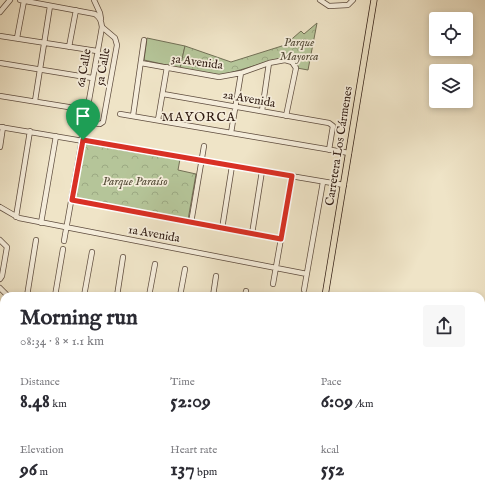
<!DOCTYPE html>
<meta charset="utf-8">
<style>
:root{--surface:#fff;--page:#f7f7f7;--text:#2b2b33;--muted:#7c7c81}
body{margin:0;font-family:"IM FELL English",serif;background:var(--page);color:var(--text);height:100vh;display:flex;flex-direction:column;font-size:15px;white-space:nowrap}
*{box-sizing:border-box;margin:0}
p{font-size:13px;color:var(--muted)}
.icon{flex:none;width:22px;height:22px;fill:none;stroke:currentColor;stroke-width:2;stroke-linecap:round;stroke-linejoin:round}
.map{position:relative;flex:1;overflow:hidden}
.drawer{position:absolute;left:0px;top:292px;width:485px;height:212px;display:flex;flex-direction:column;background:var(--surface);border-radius:12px 12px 0 0;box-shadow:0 2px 6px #0003}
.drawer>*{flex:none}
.tools{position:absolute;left:429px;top:12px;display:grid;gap:8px}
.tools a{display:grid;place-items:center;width:44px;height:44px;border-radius:4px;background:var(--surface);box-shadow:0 2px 6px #0003;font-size:20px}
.pin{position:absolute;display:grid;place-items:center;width:34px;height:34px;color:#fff;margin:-41px -17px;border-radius:50% 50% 50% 0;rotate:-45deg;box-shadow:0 0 4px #0007}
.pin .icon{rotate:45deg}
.round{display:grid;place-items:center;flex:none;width:42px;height:42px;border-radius:4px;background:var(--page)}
.summary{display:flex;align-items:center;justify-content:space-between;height:68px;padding:0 20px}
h1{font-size:22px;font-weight:800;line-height:30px}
.figures{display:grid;grid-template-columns:repeat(3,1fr);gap:6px;height:68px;padding:4px 20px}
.figures div{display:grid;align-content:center}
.figures b{font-size:20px;font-weight:800}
.figures small{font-size:11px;font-weight:400}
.figures p{font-size:11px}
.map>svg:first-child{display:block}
.grass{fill:#b5c599;stroke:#727056}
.forest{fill:url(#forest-crowns);stroke:#727056}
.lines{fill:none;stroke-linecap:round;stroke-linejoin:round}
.minor-casing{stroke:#5f4d3f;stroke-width:6}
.major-casing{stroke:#2f1b12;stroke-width:7}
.minor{stroke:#f5eddb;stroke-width:4.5}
.major{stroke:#efe4c7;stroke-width:5.5}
.route-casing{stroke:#fff;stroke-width:8}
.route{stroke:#d93025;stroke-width:5}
.labels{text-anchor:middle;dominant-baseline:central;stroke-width:3.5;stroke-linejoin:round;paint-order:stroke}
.park-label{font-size:12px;font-style:italic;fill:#574e3a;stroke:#f5eddb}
.street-label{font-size:12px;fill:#2f1b12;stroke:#f5eddb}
.neighbourhood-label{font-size:13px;letter-spacing:1px;fill:#2f1b12;stroke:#f5eddb}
</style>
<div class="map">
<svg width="485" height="504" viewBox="0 0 485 504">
<defs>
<pattern id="forest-crowns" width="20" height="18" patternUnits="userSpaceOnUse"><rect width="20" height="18" fill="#b5c599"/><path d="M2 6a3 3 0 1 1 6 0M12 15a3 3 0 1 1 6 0" fill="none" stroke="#9ca983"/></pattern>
</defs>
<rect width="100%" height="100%" fill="#efe4c7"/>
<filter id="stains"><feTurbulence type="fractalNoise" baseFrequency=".005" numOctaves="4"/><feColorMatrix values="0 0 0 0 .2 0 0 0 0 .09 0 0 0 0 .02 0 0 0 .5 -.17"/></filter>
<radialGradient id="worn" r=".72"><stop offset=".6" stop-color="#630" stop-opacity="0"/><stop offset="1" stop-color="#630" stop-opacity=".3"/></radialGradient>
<path class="grass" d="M147,38L185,46L180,68L144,60Z"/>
<path class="forest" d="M317,23L308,70L297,68C295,58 287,57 278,59L219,76L180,68L185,46L231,62L285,45L301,31L304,34Z
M84,143L180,159L178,170L196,174L188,220L75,199Z
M4,375V434L0,433V378Z"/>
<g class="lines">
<g class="minor-casing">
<path id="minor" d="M20,0L95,14C100,18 101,20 102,27L64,241
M94,0L100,13L101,19
M320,0L329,6L348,5L353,0
M0,12L10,0
M0,36L97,51
M17,38L24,1
M69,47L76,10
M0,63L92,78
M141,63L219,77L241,73L269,63L285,60L292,62L296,68L286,116
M163,94L329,123L333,126L329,150
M0,96L87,110
M35,101L50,6
M262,111L269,63
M120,114L349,153
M133,116L144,40
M158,120L167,67
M86,122L100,124L103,122L117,45L115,38L102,27
M0,127L344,185
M231,133L241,73
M0,147L3,127
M72,200L281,239
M0,207L19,218L307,274
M16,217L30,131
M41,223L56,136
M191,223L204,146
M222,229L232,166
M252,234L262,171
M0,240L7,247L2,276L0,279
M273,284L292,176
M0,288L8,296
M304,290L323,182
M27,296L36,240
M55,296L63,249
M84,296L92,252
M117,296L123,257
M149,296L155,264
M180,296L185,269
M213,296L216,276
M245,296L246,291
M0,312L4,316
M0,362L4,358
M0,440L4,441
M178,500L189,502
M0,503L6,504
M18,504V500
M45,504L46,500
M73,504L74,500"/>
</g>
<g class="major-casing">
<path id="major" d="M325,296L374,0
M300,504L301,500"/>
</g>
<use href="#minor" class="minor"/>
<use href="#major" class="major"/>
</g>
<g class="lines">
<g class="route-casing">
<path id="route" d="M83,140L292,176L281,239L72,200Z"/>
</g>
<use href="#route" class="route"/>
</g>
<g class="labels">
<g class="park-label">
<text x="299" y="42">Parque<tspan x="299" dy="14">Mayorca</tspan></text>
<text x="135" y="181">Parque Paraíso</text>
</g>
<g class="street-label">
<text transform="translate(197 62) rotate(8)">3a Avenida</text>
<text transform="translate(103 67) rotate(-80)">5a Calle</text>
<text transform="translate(84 68) rotate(-80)">6a Calle</text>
<text transform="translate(249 99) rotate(10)">2a Avenida</text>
<text transform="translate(339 146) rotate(-81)">Carretera Los Cármenes</text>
<text transform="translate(154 234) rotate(10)">1a Avenida</text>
</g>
<g class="neighbourhood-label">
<text x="199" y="117">MAYORCA</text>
</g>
</g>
<rect width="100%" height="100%" filter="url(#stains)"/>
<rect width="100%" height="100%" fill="url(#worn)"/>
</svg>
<div class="tools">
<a><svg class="icon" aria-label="locate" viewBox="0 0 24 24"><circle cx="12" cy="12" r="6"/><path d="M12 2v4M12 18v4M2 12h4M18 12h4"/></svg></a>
<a><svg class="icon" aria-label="layers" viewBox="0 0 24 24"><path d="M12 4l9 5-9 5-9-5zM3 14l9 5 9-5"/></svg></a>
</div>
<div class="pin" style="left:83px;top:140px;background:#1e9e55"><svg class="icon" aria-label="arrive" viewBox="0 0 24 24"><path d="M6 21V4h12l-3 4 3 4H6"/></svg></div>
<section class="drawer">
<div class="summary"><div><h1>Morning run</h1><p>08:34 · 8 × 1.1 km</p></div><a class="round"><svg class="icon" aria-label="share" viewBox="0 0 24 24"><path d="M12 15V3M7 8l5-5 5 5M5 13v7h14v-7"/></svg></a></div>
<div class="figures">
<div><p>Distance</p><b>8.48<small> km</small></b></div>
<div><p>Time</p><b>52:09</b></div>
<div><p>Pace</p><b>6:09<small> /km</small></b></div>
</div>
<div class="figures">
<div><p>Elevation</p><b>96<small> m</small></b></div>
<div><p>Heart rate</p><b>137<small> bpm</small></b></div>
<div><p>kcal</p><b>552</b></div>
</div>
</section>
</div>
